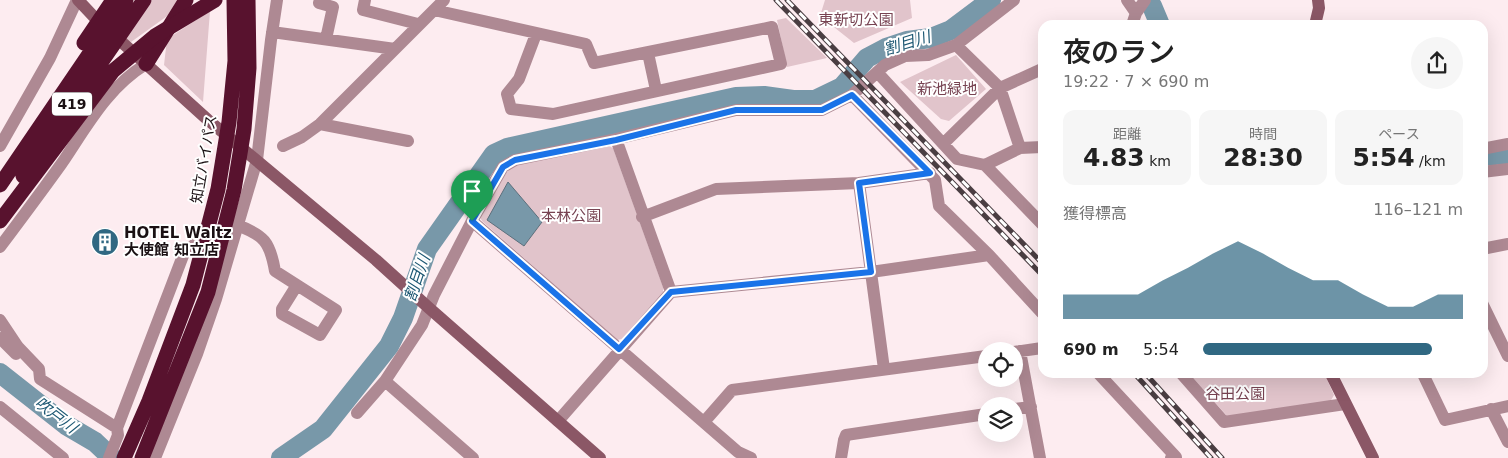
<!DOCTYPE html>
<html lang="ja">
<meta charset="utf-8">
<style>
:root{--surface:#fff;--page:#f6f6f6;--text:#222;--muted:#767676;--accent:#306882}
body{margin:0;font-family:"DejaVu Sans","Noto Sans JP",sans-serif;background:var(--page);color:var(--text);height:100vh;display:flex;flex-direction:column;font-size:19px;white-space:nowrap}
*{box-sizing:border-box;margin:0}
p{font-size:16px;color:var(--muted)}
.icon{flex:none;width:28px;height:28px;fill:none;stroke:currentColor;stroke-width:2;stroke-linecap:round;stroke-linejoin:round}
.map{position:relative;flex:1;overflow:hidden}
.panel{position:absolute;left:1038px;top:20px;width:450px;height:358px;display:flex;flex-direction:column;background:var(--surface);border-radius:15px;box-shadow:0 5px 20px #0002}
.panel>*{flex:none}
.buttons{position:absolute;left:978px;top:342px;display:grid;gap:10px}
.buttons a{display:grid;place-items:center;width:45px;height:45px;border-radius:50%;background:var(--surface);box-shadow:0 5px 20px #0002;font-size:25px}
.pin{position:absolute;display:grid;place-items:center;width:42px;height:42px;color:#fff;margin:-51px -21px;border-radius:50% 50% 50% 0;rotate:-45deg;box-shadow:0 0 5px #0007}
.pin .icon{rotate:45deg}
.round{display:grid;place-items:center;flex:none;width:52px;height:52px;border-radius:26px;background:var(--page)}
.headline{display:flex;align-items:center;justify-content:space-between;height:85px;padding:0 25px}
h1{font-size:28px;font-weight:600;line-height:38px}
.figures{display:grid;grid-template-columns:repeat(3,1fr);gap:8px;height:85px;padding:5px 25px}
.figures div{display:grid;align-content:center;border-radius:12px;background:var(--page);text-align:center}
.figures b{font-size:25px;font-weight:600}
.figures small{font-size:14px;font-weight:400}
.figures p{font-size:14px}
.chart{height:140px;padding:10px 25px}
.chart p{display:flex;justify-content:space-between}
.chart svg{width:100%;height:90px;margin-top:5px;fill:var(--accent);opacity:.7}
ul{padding:0 25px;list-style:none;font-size:16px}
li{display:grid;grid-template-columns:80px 60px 1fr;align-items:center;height:38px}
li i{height:12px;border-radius:6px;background:var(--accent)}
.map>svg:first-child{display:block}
.green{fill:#e1c4cb}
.water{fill:#7898a9;stroke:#5c6f7c}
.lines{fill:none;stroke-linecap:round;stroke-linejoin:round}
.river{stroke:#7898a9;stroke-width:20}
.street{stroke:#ae8993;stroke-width:12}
.secondary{stroke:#8b5766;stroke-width:12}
.highway{stroke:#58122e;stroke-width:15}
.rail-casing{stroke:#4a3e42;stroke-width:5}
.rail{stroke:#fff;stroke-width:3;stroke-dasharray:9;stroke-linecap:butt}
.highway-bridge{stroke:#58122e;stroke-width:15}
.route-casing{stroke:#fff;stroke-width:10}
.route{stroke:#1a73e8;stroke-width:6}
.labels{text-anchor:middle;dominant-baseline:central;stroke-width:4;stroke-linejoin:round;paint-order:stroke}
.shield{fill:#fff;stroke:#5f585a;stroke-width:1}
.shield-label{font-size:14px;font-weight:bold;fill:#1a1013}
.park-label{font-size:15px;fill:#774352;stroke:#fff}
.street-label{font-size:15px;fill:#1a1013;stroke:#fff}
.poi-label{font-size:15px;font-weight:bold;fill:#1a1013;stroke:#fff;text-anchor:start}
.water-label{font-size:16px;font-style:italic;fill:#1d5873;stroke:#fff}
</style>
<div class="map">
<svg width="1508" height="458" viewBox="0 0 1508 458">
<rect width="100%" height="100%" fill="#fdecf0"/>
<path class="green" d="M152,0H181L177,9L131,42L124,37Z
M825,0H910L912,18L854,43L820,16Z
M210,11L203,102L164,65L167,39Z
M786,18L827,58L787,67L777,20Z
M956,55L986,89L949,121L941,119L900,82Z
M606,145L613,148L663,287V292L622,339L617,340L482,221L480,217L507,172L513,166Z
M1188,372L1324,373L1334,395L1330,402L1228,417Z"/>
<path class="water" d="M508,182L542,222L524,246L487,220Z"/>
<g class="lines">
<path class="river" d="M1148,0L1152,6L1160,25
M1482,156L1508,154
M0,373L66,425L95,442L112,458
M281,458L323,429L389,346L403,318L427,249L494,154L507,148L736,97L764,96L793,100H815L842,87L867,58L886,48L907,41L931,38L951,30L991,0"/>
<path class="street" d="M320,0L319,3L333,7L326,39
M365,0L363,10L418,24
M1127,0L1136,13
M434,10L586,44L594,63L772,27L781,64L553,114L511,109L507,94L519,79L536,34
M1132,25L1136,13L1145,0
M272,32L395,49
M956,45L1000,88L1020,148
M648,53L656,90
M877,72L957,159L985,165
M852,95L935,180L939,206L989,255L1042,313
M320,124L408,141
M616,139L671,292
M943,144L1000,88L1042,69
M0,146L50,58L77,0
M283,146L302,137L320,124L444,0
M1042,147L1020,148L985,165L1042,224
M1482,149L1508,144
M1482,172L1508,169
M859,183L930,173
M642,217L716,189L859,183L884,369
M472,221L738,452L751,458
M237,225C264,235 270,242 275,271L336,310L320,335L282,314V309L297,285
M0,247C21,219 42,191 62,163C87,126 107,88 146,64
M1482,249L1508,244
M1482,303L1508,356
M0,320L18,347L39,369L40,379L117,428
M0,338L16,354
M1020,351L1040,458
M1014,352L1042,348
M1097,372L1176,457L1171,458
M1180,372L1224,422L1345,404
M1422,372L1445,420L1508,406
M385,381L473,458
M0,407L63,458
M1014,409L1031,407
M1491,409L1508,442
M357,413L385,381L422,325L434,295L472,221L503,167L515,160L616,139L736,110H822L852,95L885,65L905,56L928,55L956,45L1014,0
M558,421L671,292L871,272L989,255
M704,422L732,390L986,356
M109,458L118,435L117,428L184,253L208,233
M155,458L197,354L216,299L257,160L271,40L277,0
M841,458L844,440L846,435L986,414"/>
<path class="secondary" d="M78,0L95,18L208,120L376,260L429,308L600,458
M1315,25L1319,8L1318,0
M1330,372L1373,458"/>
<path class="highway" d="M146,64L186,0"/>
<g class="rail-casing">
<path id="rail" d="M776,0L1042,275
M787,0L1042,263
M1133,372L1211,458
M1144,372L1222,458"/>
</g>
<use href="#rail" class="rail"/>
<path class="highway-bridge" d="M84,43L113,0
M23,176L144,0
M0,185L126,0
M0,221L113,71L155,36L215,0
M124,458L149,401L193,285L218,189L229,122L235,61L234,0
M142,458L208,292L234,190L244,129L249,68L248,0"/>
</g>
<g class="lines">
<g class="route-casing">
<path id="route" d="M852,95L930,173L859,183L871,272L671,292L619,349L472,221L503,167L515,160L616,140L736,110H822Z"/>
</g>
<use href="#route" class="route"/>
</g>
<defs>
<g id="building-disc" transform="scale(1.4375)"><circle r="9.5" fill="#306882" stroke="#fff"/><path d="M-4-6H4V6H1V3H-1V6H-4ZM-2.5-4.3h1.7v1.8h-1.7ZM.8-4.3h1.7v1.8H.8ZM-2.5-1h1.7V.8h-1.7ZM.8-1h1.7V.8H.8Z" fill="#fff"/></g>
</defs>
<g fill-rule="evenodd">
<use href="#building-disc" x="105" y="242"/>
</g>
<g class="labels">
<rect class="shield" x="52" y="92.5" width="40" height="23" rx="4"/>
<g class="shield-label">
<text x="72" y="104">419</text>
</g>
<g class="park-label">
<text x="856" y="20">東新切公園</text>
<text x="947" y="89">新池緑地</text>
<text x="571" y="216">本林公園</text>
<text x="1235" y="394">谷田公園</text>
</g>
<g class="street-label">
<text transform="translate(204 159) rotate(-80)">知立バイパス</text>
</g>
<g class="poi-label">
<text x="124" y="233">HOTEL Waltz<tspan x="124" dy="17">大使館 知立店</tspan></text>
</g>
<g class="water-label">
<text transform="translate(907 43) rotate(-17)">割目川</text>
<text transform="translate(417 278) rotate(-71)">割目川</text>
<text transform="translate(56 415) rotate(37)">吹戸川</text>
</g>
</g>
</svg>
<div class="buttons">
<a><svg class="icon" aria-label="locate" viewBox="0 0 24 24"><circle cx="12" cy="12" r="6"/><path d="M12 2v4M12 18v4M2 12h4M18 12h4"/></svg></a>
<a><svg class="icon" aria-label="layers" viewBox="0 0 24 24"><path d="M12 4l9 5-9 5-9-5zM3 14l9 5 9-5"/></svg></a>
</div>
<div class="pin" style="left:472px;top:221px;background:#1e9e55"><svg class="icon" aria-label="arrive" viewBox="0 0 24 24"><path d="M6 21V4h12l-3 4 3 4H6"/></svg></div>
<section class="panel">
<div class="headline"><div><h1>夜のラン</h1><p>19:22 · 7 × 690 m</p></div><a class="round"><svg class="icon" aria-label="share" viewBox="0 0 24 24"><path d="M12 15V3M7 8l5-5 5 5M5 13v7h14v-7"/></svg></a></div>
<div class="figures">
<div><p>距離</p><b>4.83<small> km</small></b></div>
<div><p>時間</p><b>28:30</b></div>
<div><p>ペース</p><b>5:54<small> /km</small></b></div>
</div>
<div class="chart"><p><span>獲得標高</span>116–121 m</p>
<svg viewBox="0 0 160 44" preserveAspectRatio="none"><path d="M0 44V32L10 32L20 32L30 32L40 25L50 19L60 12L70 6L80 12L90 19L100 25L110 25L120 32L130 38L140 38L150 32L160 32V44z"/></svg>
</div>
<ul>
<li><b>690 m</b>5:54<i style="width:88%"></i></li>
</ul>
</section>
</div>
